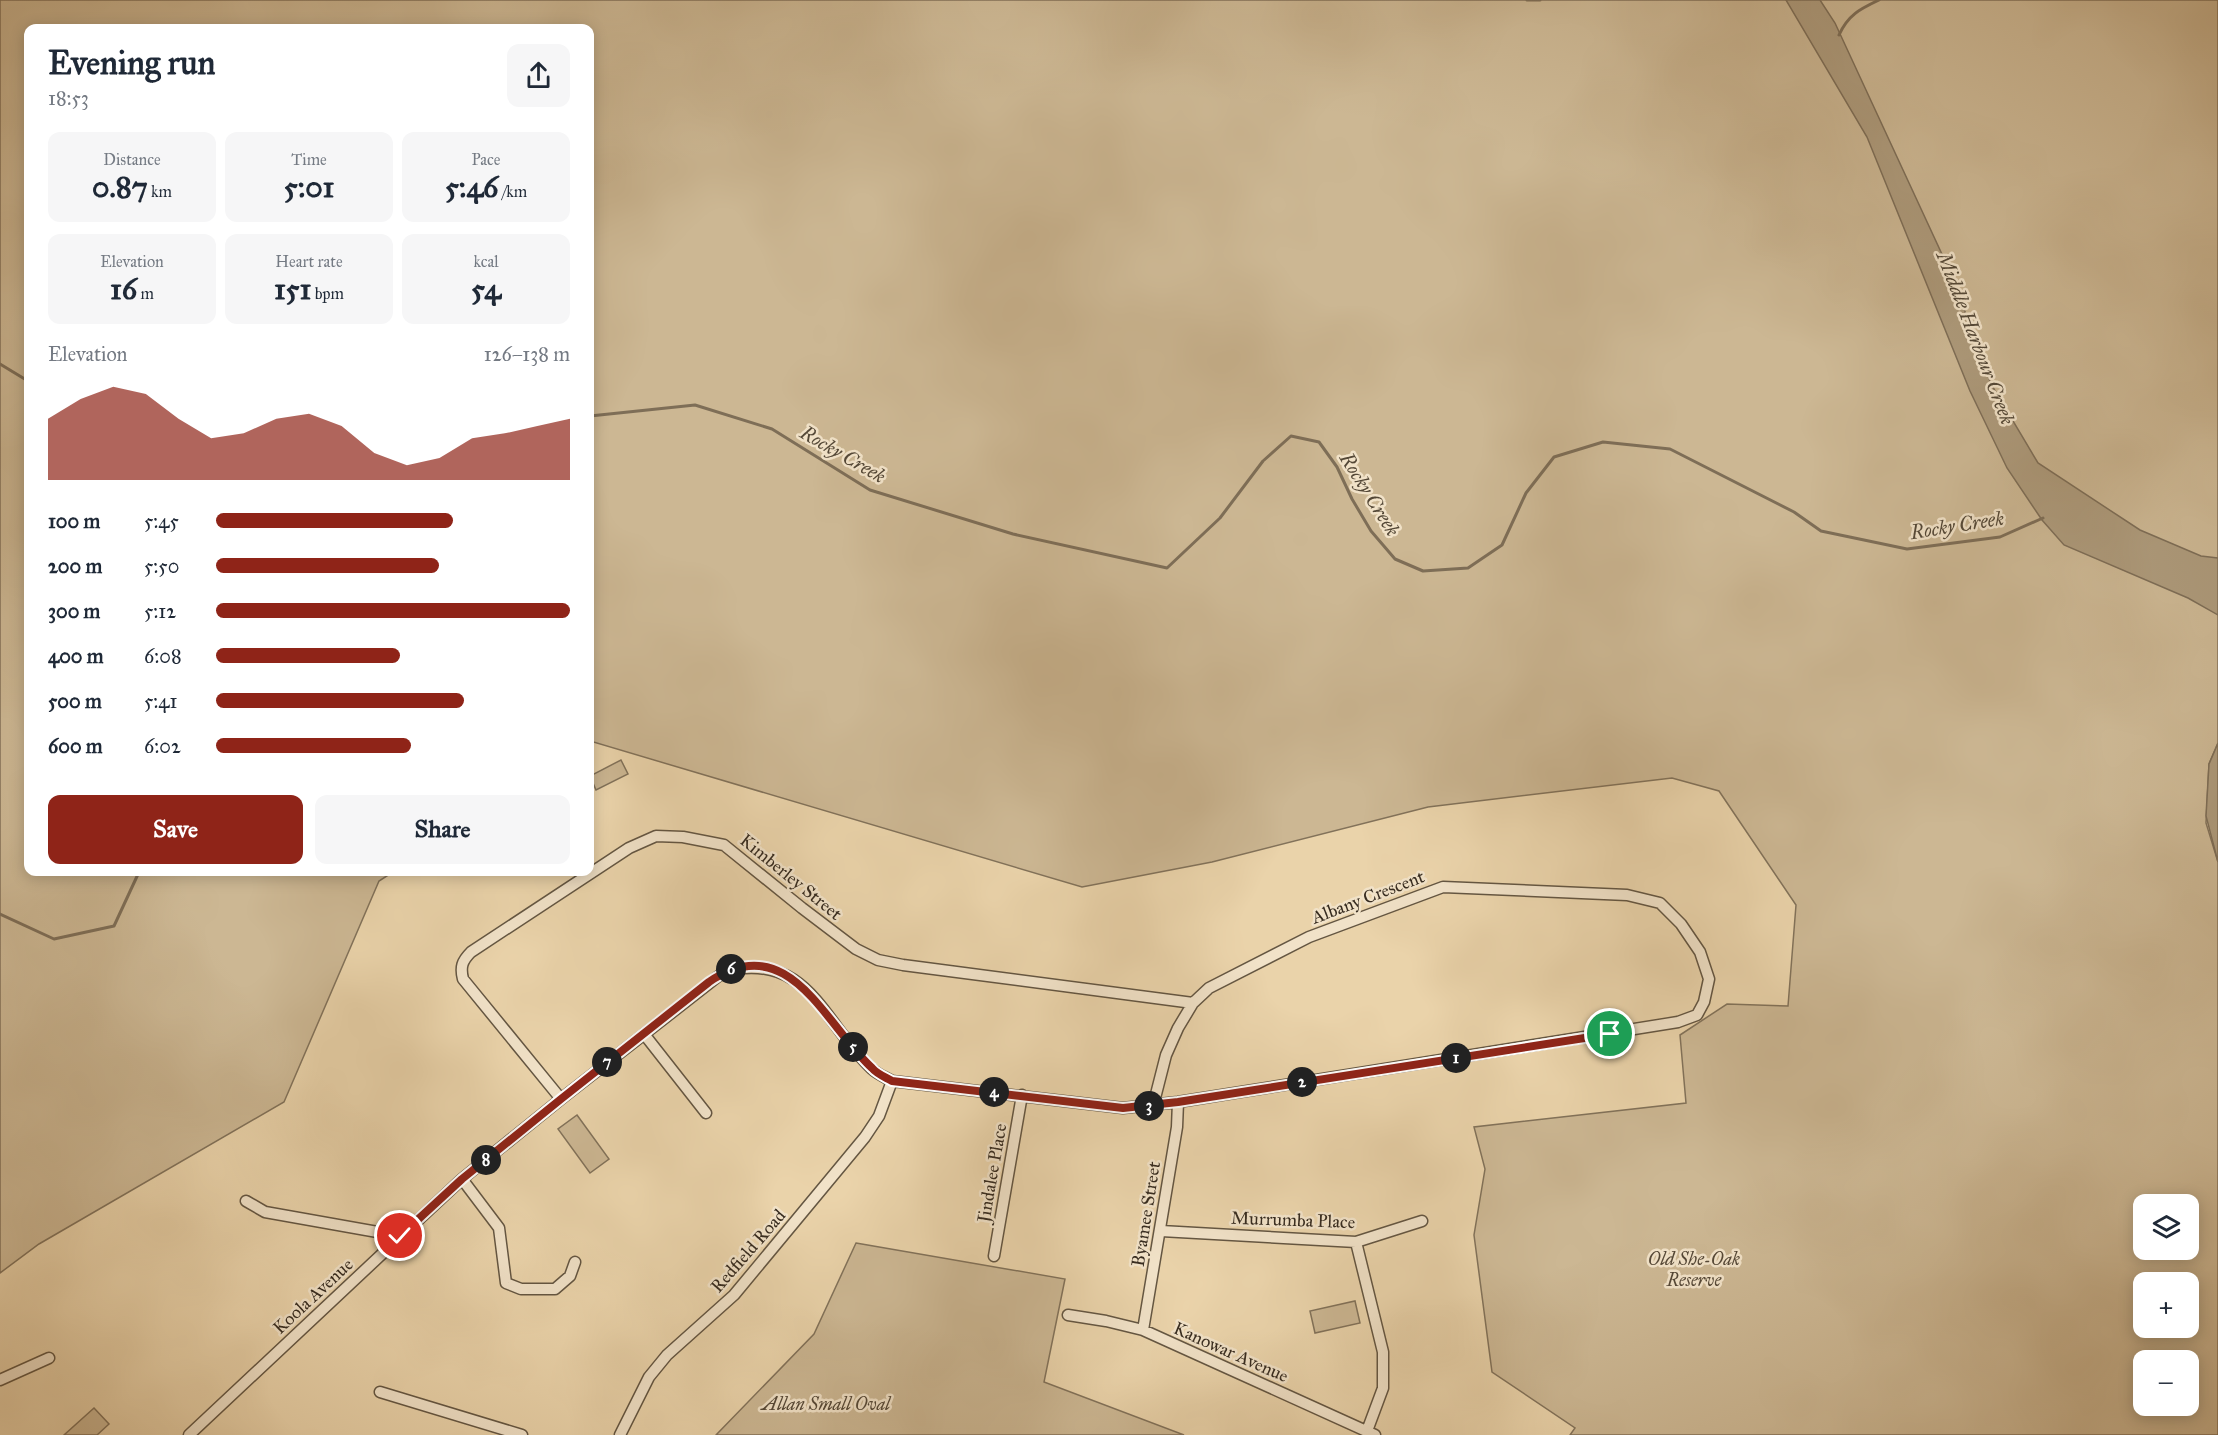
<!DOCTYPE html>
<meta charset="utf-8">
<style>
:root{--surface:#fff;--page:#f6f6f7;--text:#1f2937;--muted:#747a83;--accent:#8f2418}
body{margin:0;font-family:"IM FELL Great Primer",serif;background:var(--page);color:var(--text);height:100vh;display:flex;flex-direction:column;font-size:22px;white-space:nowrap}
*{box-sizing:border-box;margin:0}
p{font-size:20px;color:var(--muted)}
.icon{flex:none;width:33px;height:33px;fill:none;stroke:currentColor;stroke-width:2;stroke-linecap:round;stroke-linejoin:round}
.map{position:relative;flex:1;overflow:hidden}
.details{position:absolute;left:24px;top:24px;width:570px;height:852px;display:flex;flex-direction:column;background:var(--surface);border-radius:12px;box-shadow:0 3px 15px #0003}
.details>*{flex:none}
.buttons{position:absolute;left:2133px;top:1194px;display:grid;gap:12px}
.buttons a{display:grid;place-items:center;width:66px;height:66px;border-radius:12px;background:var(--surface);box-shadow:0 3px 15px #0003;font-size:30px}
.pin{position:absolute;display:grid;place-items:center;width:51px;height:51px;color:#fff;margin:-26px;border:3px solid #fff;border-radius:50%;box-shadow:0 2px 6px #0007}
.km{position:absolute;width:30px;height:30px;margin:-15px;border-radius:50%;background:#222;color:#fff;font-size:16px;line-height:30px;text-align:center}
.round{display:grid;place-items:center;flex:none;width:63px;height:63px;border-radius:12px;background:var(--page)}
.headline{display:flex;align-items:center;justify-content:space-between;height:102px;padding:0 24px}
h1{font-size:33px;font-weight:700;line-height:45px}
.metrics{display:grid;grid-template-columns:repeat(3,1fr);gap:9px;height:102px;padding:6px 24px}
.metrics div{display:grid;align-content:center;border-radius:12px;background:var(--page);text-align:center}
.metrics b{font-size:30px;font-weight:700}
.metrics small{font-size:16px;font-weight:400}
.metrics p{font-size:16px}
.chart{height:168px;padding:12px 24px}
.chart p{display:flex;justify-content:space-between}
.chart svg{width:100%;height:108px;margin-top:6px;fill:var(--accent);opacity:.7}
.cta{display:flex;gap:12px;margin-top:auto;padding:12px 24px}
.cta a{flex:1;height:69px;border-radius:12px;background:var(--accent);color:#fff;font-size:24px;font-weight:700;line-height:69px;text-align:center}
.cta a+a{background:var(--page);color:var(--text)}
ul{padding:0 24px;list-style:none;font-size:20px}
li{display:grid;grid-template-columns:96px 72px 1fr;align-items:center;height:45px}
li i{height:15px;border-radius:8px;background:var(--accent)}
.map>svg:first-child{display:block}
.green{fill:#ccb793;stroke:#82725a;stroke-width:1.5;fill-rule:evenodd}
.water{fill:#ad9a7b;stroke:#7e6e57;stroke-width:1.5}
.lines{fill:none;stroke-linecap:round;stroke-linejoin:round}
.stream{stroke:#7e6e57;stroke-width:3}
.street-casing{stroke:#645642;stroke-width:13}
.street{stroke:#f1e2c8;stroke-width:10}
.route-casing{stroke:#fff;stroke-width:12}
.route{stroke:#8f2418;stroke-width:8}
.labels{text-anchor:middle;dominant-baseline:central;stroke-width:5;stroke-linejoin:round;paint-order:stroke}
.street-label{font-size:18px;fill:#372c20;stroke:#f1e2c8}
.park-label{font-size:18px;font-style:italic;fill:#554837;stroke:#f1e2c8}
.water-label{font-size:20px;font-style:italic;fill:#544837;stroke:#f1e2c8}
</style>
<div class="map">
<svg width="2218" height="1435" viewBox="0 0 2218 1435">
<rect width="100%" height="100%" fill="#ead3aa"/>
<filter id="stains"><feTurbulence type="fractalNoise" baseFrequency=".00333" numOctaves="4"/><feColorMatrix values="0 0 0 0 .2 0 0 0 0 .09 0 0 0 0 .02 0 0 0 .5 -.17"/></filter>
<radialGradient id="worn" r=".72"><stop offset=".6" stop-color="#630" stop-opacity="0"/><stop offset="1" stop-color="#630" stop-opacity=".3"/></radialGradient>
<path class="green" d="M0,0H2218V743L2209,764L2206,823L2218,862V1435H1570L1575,1428L1492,1372L1474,1235L1485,1169L1474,1127L1686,1103L1680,1035L1727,1004L1788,1006L1796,905L1719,791L1672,778L1428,807L1212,862L1082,887L590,741V28H28V872H393L379,881L284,1102L39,1244L0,1273ZM2144,1204H2188V1250H2144ZM2144,1282H2188V1328H2144ZM2144,1360H2188V1406H2144Z
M621,760L628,774L596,790L590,776Z
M577,1115L609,1159L590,1173L558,1129Z
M856,1243L1065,1279L1044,1382L1184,1435H716L814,1334Z
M1355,1301L1360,1323L1315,1333L1310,1311Z
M94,1408L109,1424L97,1435H64Z"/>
<path class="water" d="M1786,0H1820L1835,23L1953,278L1991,384L2038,463L2140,530L2201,556L2218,558V615L2188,598L2064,545L2042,520L2007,468L1970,391L1867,137Z
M2218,743V862L2206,816L2209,764Z"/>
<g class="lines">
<path class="stream" d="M1527,0H1540
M1839,35C1848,15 1860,9 1879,0
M0,364L28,381
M590,416L695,405L772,429L870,490L1013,534L1167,568L1220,518L1263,461L1291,436L1319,442L1337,467L1352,499L1371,531L1395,559L1423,571L1468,568L1502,545L1526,493L1554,457L1603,442L1670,449L1794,512L1821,531L1907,549L2000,537L2043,518
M0,914L54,939L114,926L139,872"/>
<g class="street-casing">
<path id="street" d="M644,1034L706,1113
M561,1099L463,979C460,967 462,961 471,952L629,848L656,836L683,837L724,845L802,908L856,949L878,960L903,965L1193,1003
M462,1179L499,1228L506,1283L521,1289H555L570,1276L575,1262
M246,1201L265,1212L400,1236
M1161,1231L1356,1242L1422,1221
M1356,1242L1383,1352V1388L1367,1431
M994,1256L1022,1095
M1068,1315L1106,1321L1143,1330L1375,1435
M1143,1330L1177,1127L1178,1102
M0,1380L49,1358
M380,1392L522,1435
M189,1435L462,1179L561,1099L725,971C809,951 823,1023 872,1069C877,1074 885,1077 892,1081L1123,1108L1178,1102L1678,1022L1697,1015L1704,1002L1709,979L1700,952L1681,924L1660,903L1627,895L1443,887L1309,937L1209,988L1193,1003L1178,1028L1166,1055L1153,1106
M620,1435L649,1377L667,1355L734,1295L865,1137L879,1116L892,1081"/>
</g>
<use href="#street" class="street"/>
</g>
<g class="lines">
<g class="route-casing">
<path id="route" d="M400,1236L462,1179L561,1099L709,982C789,927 825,1025 872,1068C877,1074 885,1077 892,1081L1123,1108L1178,1102L1610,1034"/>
</g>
<use href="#route" class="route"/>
</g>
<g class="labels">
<g class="street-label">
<text transform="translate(791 877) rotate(39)">Kimberley Street</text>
<text transform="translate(1368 897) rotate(-21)">Albany Crescent</text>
<text transform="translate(992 1173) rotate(-80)">Jindalee Place</text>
<text transform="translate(1146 1214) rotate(-81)">Byamee Street</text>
<text transform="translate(1293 1220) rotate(2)">Murrumba Place</text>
<text transform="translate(748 1251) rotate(-49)">Redfield Road</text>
<text transform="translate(313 1296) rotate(-43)">Koola Avenue</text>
<text transform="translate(1231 1352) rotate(24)">Kanowar Avenue</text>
</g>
<g class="park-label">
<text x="1694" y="1259">Old She-Oak<tspan x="1694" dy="21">Reserve</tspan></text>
<text x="826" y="1404">Allan Small Oval</text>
</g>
<g class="water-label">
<text transform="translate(1976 338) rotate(69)">Middle Harbour Creek</text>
<text transform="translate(843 454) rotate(30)">Rocky Creek</text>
<text transform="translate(1370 494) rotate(58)">Rocky Creek</text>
<text transform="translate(1957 525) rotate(-9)">Rocky Creek</text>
</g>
</g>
<rect width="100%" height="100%" filter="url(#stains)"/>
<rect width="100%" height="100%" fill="url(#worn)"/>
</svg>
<div class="buttons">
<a><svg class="icon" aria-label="layers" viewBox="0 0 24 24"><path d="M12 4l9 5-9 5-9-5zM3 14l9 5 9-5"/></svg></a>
<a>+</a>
<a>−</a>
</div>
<div class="pin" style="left:1610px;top:1034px;background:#1e9e55"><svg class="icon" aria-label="arrive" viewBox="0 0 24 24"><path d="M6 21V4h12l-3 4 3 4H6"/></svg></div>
<div class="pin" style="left:400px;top:1236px;background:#d93025"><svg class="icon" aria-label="check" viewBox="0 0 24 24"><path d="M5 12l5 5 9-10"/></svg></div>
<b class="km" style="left:1456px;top:1058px">1</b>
<b class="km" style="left:1302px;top:1082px">2</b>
<b class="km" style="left:1149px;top:1106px">3</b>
<b class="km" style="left:994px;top:1092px">4</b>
<b class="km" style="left:853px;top:1047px">5</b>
<b class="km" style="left:731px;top:969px">6</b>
<b class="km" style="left:607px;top:1062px">7</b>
<b class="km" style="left:486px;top:1160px">8</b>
<section class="details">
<div class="headline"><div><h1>Evening run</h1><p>18:53</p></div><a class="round"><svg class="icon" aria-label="share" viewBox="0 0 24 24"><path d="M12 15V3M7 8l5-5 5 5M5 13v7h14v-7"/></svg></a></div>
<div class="metrics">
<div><p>Distance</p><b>0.87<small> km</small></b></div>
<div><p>Time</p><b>5:01</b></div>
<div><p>Pace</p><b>5:46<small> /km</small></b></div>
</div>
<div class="metrics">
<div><p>Elevation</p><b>16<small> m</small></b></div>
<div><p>Heart rate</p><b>151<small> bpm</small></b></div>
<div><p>kcal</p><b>54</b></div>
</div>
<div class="chart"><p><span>Elevation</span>126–138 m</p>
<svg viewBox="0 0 160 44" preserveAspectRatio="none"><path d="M0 44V19L10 11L20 6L30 9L40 19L50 27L60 25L70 19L80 17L90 22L100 33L110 38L120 35L130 27L140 25L150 22L160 19V44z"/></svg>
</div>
<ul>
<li><b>100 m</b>5:45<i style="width:67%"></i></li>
<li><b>200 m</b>5:50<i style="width:63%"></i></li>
<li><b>300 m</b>5:12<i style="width:100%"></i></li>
<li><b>400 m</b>6:08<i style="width:52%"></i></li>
<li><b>500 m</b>5:41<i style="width:70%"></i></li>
<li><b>600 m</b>6:02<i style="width:55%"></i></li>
</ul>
<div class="cta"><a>Save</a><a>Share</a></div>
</section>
</div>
